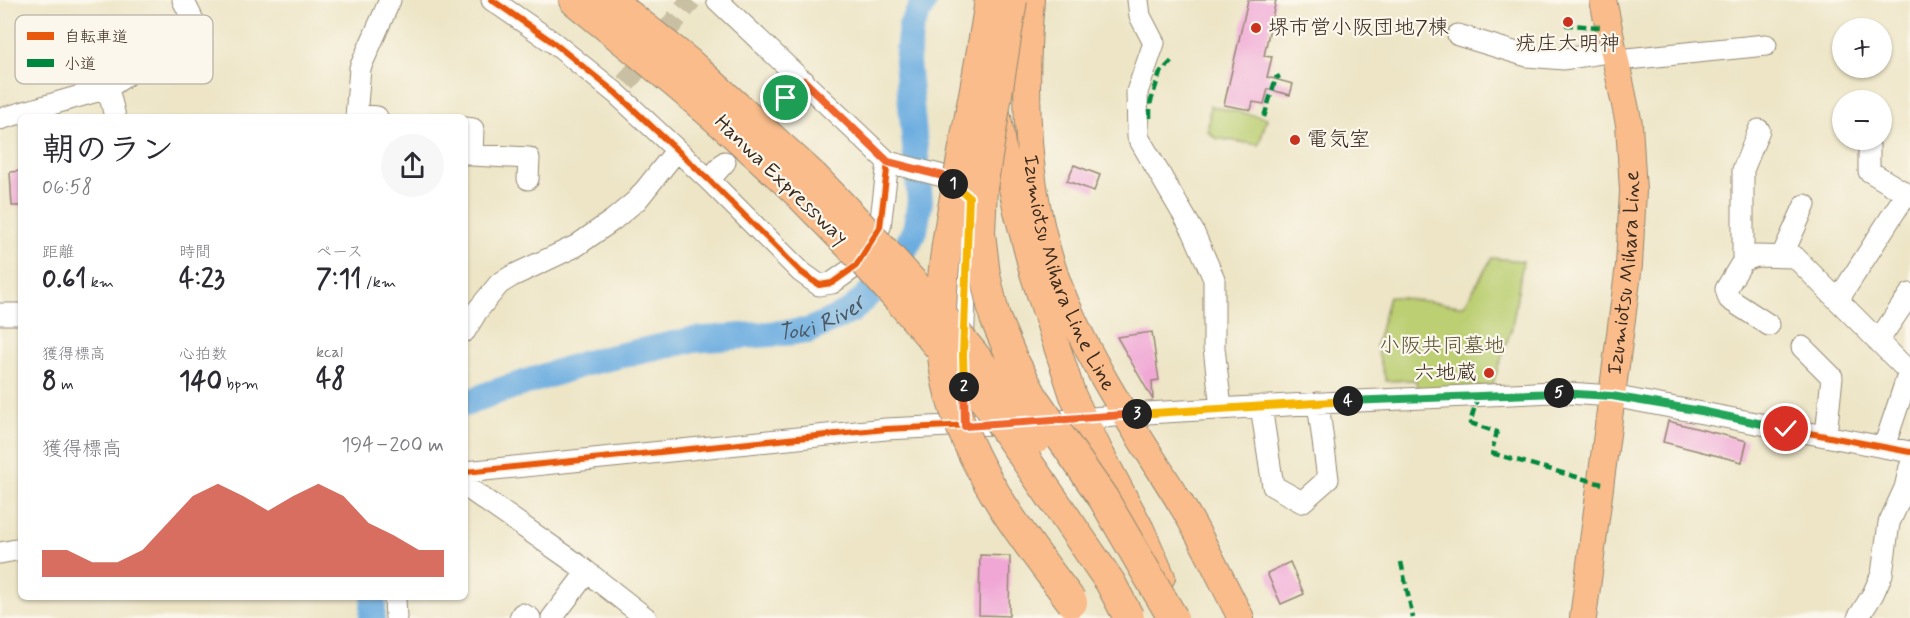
<!DOCTYPE html>
<html lang="ja">
<meta charset="utf-8">
<style>
:root{--surface:#fff;--page:#f7f7f7;--text:#2b2b33;--muted:#7c7c81;--accent:#c8321e}
body{margin:0;font-family:Mynerve,"Klee One",sans-serif;background:var(--page);color:var(--text);height:100vh;display:flex;flex-direction:column;font-size:22px;white-space:nowrap}
*{box-sizing:border-box;margin:0}
p{font-size:20px;color:var(--muted)}
.icon{flex:none;width:33px;height:33px;fill:none;stroke:currentColor;stroke-width:2;stroke-linecap:round;stroke-linejoin:round}
.map{position:relative;flex:1;overflow:hidden}
.details{position:absolute;left:18px;top:114px;width:450px;height:486px;display:flex;flex-direction:column;background:var(--surface);border-radius:9px;box-shadow:0 2px 4px #0004}
.details>*{flex:none}
.controls{position:absolute;left:1832px;top:18px;display:grid;gap:12px}
.controls a{display:grid;place-items:center;width:60px;height:60px;border-radius:50%;background:var(--surface);box-shadow:0 2px 4px #0004;font-size:30px}
.pin{position:absolute;display:grid;place-items:center;width:51px;height:51px;color:#fff;margin:-26px;border:3px solid #fff;border-radius:50%;box-shadow:0 2px 6px #0007}
.km{position:absolute;width:30px;height:30px;margin:-15px;border-radius:50%;background:#222;color:#fff;font-size:16px;line-height:30px;text-align:center}
.round{display:grid;place-items:center;flex:none;width:63px;height:63px;border-radius:32px;background:var(--page)}
.headline{display:flex;align-items:center;justify-content:space-between;height:102px;padding:0 24px}
h1{font-size:33px;font-weight:800;line-height:45px}
.figures{display:grid;grid-template-columns:repeat(3,1fr);gap:9px;height:102px;padding:6px 24px}
.figures div{display:grid;align-content:center}
.figures b{font-size:26px;font-weight:800}
.figures small{font-size:16px;font-weight:400}
.figures p{font-size:16px}
.chart{height:168px;padding:12px 24px}
.chart p{display:flex;justify-content:space-between}
.chart svg{width:100%;height:108px;margin-top:6px;fill:var(--accent);opacity:.7}
.map>svg:first-child{display:block}
.green{fill:#bccf73;stroke:#7c7c48;stroke-width:1.5}
.lines{fill:none;stroke-linecap:round;stroke-linejoin:round}
.river{stroke:#6cade0;stroke-width:26}
.building{fill:#f0a7d5}
.minor-tunnel{stroke:#c9c0a4;stroke-width:21;stroke-dasharray:21 10;stroke-linecap:butt}
.minor-casing{stroke:#948872;stroke-width:23}
.major-casing{stroke:#948872;stroke-width:28}
.highway-casing{stroke:#948872;stroke-width:32}
.minor{stroke:#fff;stroke-width:21}
.major{stroke:#f9bc8a;stroke-width:26}
.highway{stroke:#f9bc8a;stroke-width:30}
.highway-bridge-casing{stroke:#948872;stroke-width:32;stroke-linecap:butt}
.highway-bridge{stroke:#f9bc8a;stroke-width:30}
.quiet{stroke:#00873e;stroke-width:4.5;stroke-dasharray:9 4.5;stroke-linecap:butt}
.cycleway-casing{stroke:#fbf7ec;stroke-width:10}
.cycleway{stroke:#e8590c;stroke-width:6}
.split-1-casing{stroke:#fff;stroke-width:12}
.split-2-casing{stroke:#fff;stroke-width:12}
.split-3-casing{stroke:#fff;stroke-width:12}
.split-4-casing{stroke:#fff;stroke-width:12}
.split-5-casing{stroke:#fff;stroke-width:12}
.split-6-casing{stroke:#fff;stroke-width:12}
.split-1{stroke:#f0652b;stroke-width:8}
.split-2{stroke:#f5b400;stroke-width:8}
.split-3{stroke:#f0652b;stroke-width:8}
.split-4{stroke:#f5b400;stroke-width:8}
.split-5{stroke:#22a559;stroke-width:8}
.split-6{stroke:#22a559;stroke-width:8}
.poi-dot{fill:#c8321e;stroke:#fbf7ec;stroke-width:2}
.labels{text-anchor:middle;dominant-baseline:central;stroke-width:4.5;stroke-linejoin:round;paint-order:stroke}
.poi-label{font-size:21px;fill:#3b2a1e;stroke:#fbf7ec;text-anchor:start}
.street-label{font-size:21px;fill:#3b2a1e;stroke:#fbf7ec}
.park-label{font-size:21px;fill:#5b5333;stroke:#fbf7ec}
.water-label{font-size:22px;font-style:italic;fill:#4c5862;stroke:#fbf7ec}
.key{fill:#fbf7ec;stroke:#c1baae;stroke-width:1.5}
.key-label{font-size:16px;fill:#3b2a1e}
</style>
<div class="map">
<svg width="1910" height="618" viewBox="0 0 1910 618">
<rect width="100%" height="100%" fill="#fbf7ec"/>
<filter id="ink" filterUnits="userSpaceOnUse"><feTurbulence type="fractalNoise" baseFrequency=".0167" numOctaves="2"/><feDisplacementMap in="SourceGraphic" scale="12" xChannelSelector="R" yChannelSelector="G"/><feConvolveMatrix kernelMatrix="1 2 1 2 8 2 1 2 1" color-interpolation-filters="sRGB"/></filter>
<filter id="wash" filterUnits="userSpaceOnUse"><feTurbulence type="fractalNoise" baseFrequency=".008" numOctaves="4" result="noise"/><feDisplacementMap in="SourceGraphic" scale="24" xChannelSelector="R" yChannelSelector="G"/><feGaussianBlur stdDeviation="1.35" result="paint"/><feColorMatrix in="noise" values="0 0 0 0 0 0 0 0 0 0 0 0 0 0 0 0 0 1.4 0 .05"/><feComposite in="paint" operator="in"/></filter>
<g filter="url(#wash)">
<rect width="100%" height="100%" fill="#ede5c6"/>
<path class="green" d="M1210,106L1267,118L1259,145L1215,138L1208,131Z
M1492,258L1523,261L1512,327L1492,386L1417,390L1416,380L1386,381L1376,346L1389,296L1460,306L1465,304Z"/>
<g class="lines">
<g class="river">
<path id="s1" d="M465,404L489,394L586,363L692,340L808,331L851,311L876,287L902,254L915,230L920,201L907,61L911,26L925,0"/>
<path d="M372,618L374,597"/>
</g>
</g>
<g id="blocks">
<path class="building" d="M1248,0H1276L1264,56L1272,57L1267,77L1293,84L1290,95L1268,89L1264,104L1253,102L1251,110L1224,105Z
M1074,165L1100,175L1094,191L1067,181Z
M21,171V206H12L10,172Z
M1152,332L1159,380L1152,381L1153,400L1117,337Z
M1668,421L1747,441L1742,462L1663,442Z
M980,555L1010,556L1009,616L979,615Z
M1290,562L1304,594L1281,604L1267,573Z"/>
</g>
</g>
<g filter="url(#ink)">
<use href="#blocks" fill-opacity="0" stroke="#948872" stroke-width="1.5"/>
<g class="lines">
<path class="minor-tunnel" d="M626,83L691,0
M749,137L786,98"/>
<g class="minor-casing">
<path id="minor" d="M492,0L554,43L617,94L709,180L801,272L819,285L832,283L856,266L880,227L888,162
M717,0L888,162L943,176L965,194
M1138,0L1140,16L1154,43L1137,92L1138,137L1193,231L1214,279V348L1221,408
M1458,35L1527,56L1564,59L1615,51
M1617,60L1766,45
M108,88L115,117
M786,98L804,81
M357,115L377,117
M356,117L360,68L390,0
M0,119L108,88L196,26L183,0
M465,128L473,129L472,155L529,158L528,179
M1869,146V171L1910,196
M709,180L725,162
M1782,256L1805,205
M1743,261V170L1759,130
M1838,300L1906,194
M0,314H21
M1769,325L1729,299L1726,289L1743,261L1756,256L1795,257L1909,372L1884,447
M465,331L477,311L499,284L512,276L576,246L613,220L637,200L677,150
M1878,341L1910,294
M1802,347L1832,377L1826,435
M963,348L968,223
M1261,406L1273,486L1302,502L1328,479L1318,403
M465,472L886,429L1060,421L1147,413L1358,401L1553,392L1612,396L1910,452
M465,486L577,564L646,618
M0,553L21,549
M395,597L396,618
M520,618L522,614L530,618
M552,618L587,572
M1858,618L1873,594L1882,574L1889,523L1905,488L1910,467"/>
</g>
<g class="major-casing">
<g id="major">
<path id="s2" d="M1031,0C1023,94 1025,193 1058,283C1089,365 1139,435 1184,509C1205,544 1222,582 1241,618"/>
<path d="M998,117L1002,144L1017,211L1033,273L1073,396L1099,450L1141,529L1162,577"/>
<path id="s3" d="M1583,618L1629,265L1633,191L1629,124L1603,0"/>
</g>
</g>
<g class="highway-casing">
<path id="highway" d="M574,0C651,62 726,124 798,193
M610,0L689,63L813,176"/>
</g>
<use href="#minor" class="minor"/>
<use href="#major" class="major"/>
<use href="#highway" class="highway"/>
<g class="highway-bridge-casing">
<path id="highway-bridge" d="M990,0C982,57 970,113 960,170C946,245 929,330 953,404C977,478 1025,541 1072,602
M1012,0L982,188L980,233L985,275L995,318L1012,358L1034,399L1103,498L1173,618
M813,176C894,259 970,343 1037,438
M798,193L851,247L900,301L986,402L1110,582L1129,618"/>
</g>
<use href="#highway-bridge" class="highway-bridge"/>
<path class="quiet" d="M1568,22L1567,25L1601,27
M1264,117L1276,78L1280,76
M1150,118V104L1160,73L1174,59
M1478,396L1470,423L1497,432L1493,447
M1491,453L1602,484
M1401,562L1413,618"/>
<g class="cycleway-casing">
<path id="cycleway" d="M492,0L554,43L617,94L709,180L801,272L819,285L832,283L856,266L880,227L888,162
M465,472L886,429L1060,421L1147,413L1358,401L1553,392L1612,396L1910,452"/>
</g>
<use href="#cycleway" class="cycleway"/>
</g>
</g>
<g class="lines" filter="url(#ink)">
<g class="split-1-casing">
<path id="split-1" d="M786,98L804,81L888,162L943,176L953,184"/>
</g>
<g class="split-2-casing">
<path id="split-2" d="M953,184L969,197L963,355L964,387"/>
</g>
<g class="split-3-casing">
<path id="split-3" d="M964,387L965,426L1137,414"/>
</g>
<g class="split-4-casing">
<path id="split-4" d="M1137,414L1348,401"/>
</g>
<g class="split-5-casing">
<path id="split-5" d="M1348,401L1559,393"/>
</g>
<g class="split-6-casing">
<path id="split-6" d="M1559,393L1612,396L1701,411L1786,429"/>
</g>
<use href="#split-1" class="split-1"/>
<use href="#split-2" class="split-2"/>
<use href="#split-3" class="split-3"/>
<use href="#split-4" class="split-4"/>
<use href="#split-5" class="split-5"/>
<use href="#split-6" class="split-6"/>
</g>
<g class="poi-dot">
<circle cx="1568" cy="22" r="6"/>
<circle cx="1256" cy="28" r="6"/>
<circle cx="1295" cy="140" r="6"/>
<circle cx="1489" cy="373" r="6"/>
</g>
<g class="labels">
<g class="poi-label">
<text x="1268" y="28">堺市営小阪団地7棟</text>
<text x="1568" y="44" text-anchor="middle">疣庄大明神</text>
<text x="1307" y="140">電気室</text>
<text x="1477" y="373" text-anchor="end">六地蔵</text>
</g>
<g class="street-label">
<text transform="translate(781 180) rotate(44)">Hanwa Expressway</text>
<text stroke="none"><textPath href="#s2" startOffset="280">Izumiotsu Mihara Line Line</textPath></text>
<text stroke="none"><textPath href="#s3" startOffset="348">Izumiotsu Mihara Line</textPath></text>
</g>
<g class="park-label">
<text x="1442" y="346">小阪共同墓地</text>
</g>
<g class="water-label">
<text stroke="none"><textPath href="#s1" startOffset="369">Toki River</textPath></text>
</g>
</g>
<rect x="15" y="15" width="198" height="69" rx="9" class="key"/>
<rect x="27" y="32" width="27" height="8" fill="#e8590c"/>
<rect x="27" y="59" width="27" height="8" fill="#00873e"/>
<g class="key-label">
<text x="64" y="42">自転車道</text>
<text x="64" y="69">小道</text>
</g>
</svg>
<div class="controls">
<a>+</a>
<a>−</a>
</div>
<div class="pin" style="left:786px;top:98px;background:#1e9e55"><svg class="icon" aria-label="arrive" viewBox="0 0 24 24"><path d="M6 21V4h12l-3 4 3 4H6"/></svg></div>
<div class="pin" style="left:1786px;top:429px;background:#d93025"><svg class="icon" aria-label="check" viewBox="0 0 24 24"><path d="M5 12l5 5 9-10"/></svg></div>
<b class="km" style="left:953px;top:184px">1</b>
<b class="km" style="left:964px;top:387px">2</b>
<b class="km" style="left:1137px;top:414px">3</b>
<b class="km" style="left:1348px;top:401px">4</b>
<b class="km" style="left:1559px;top:393px">5</b>
<section class="details">
<div class="headline"><div><h1>朝のラン</h1><p>06:58</p></div><a class="round"><svg class="icon" aria-label="share" viewBox="0 0 24 24"><path d="M12 15V3M7 8l5-5 5 5M5 13v7h14v-7"/></svg></a></div>
<div class="figures">
<div><p>距離</p><b>0.61<small> km</small></b></div>
<div><p>時間</p><b>4:23</b></div>
<div><p>ペース</p><b>7:11<small> /km</small></b></div>
</div>
<div class="figures">
<div><p>獲得標高</p><b>8<small> m</small></b></div>
<div><p>心拍数</p><b>140<small> bpm</small></b></div>
<div><p>kcal</p><b>48</b></div>
</div>
<div class="chart"><p><span>獲得標高</span>194–200 m</p>
<svg viewBox="0 0 160 44" preserveAspectRatio="none"><path d="M0 44V33L10 33L20 38L30 38L40 33L50 22L60 11L70 6L80 11L90 17L100 11L110 6L120 11L130 22L140 27L150 33L160 33V44z"/></svg>
</div>
</section>
</div>
